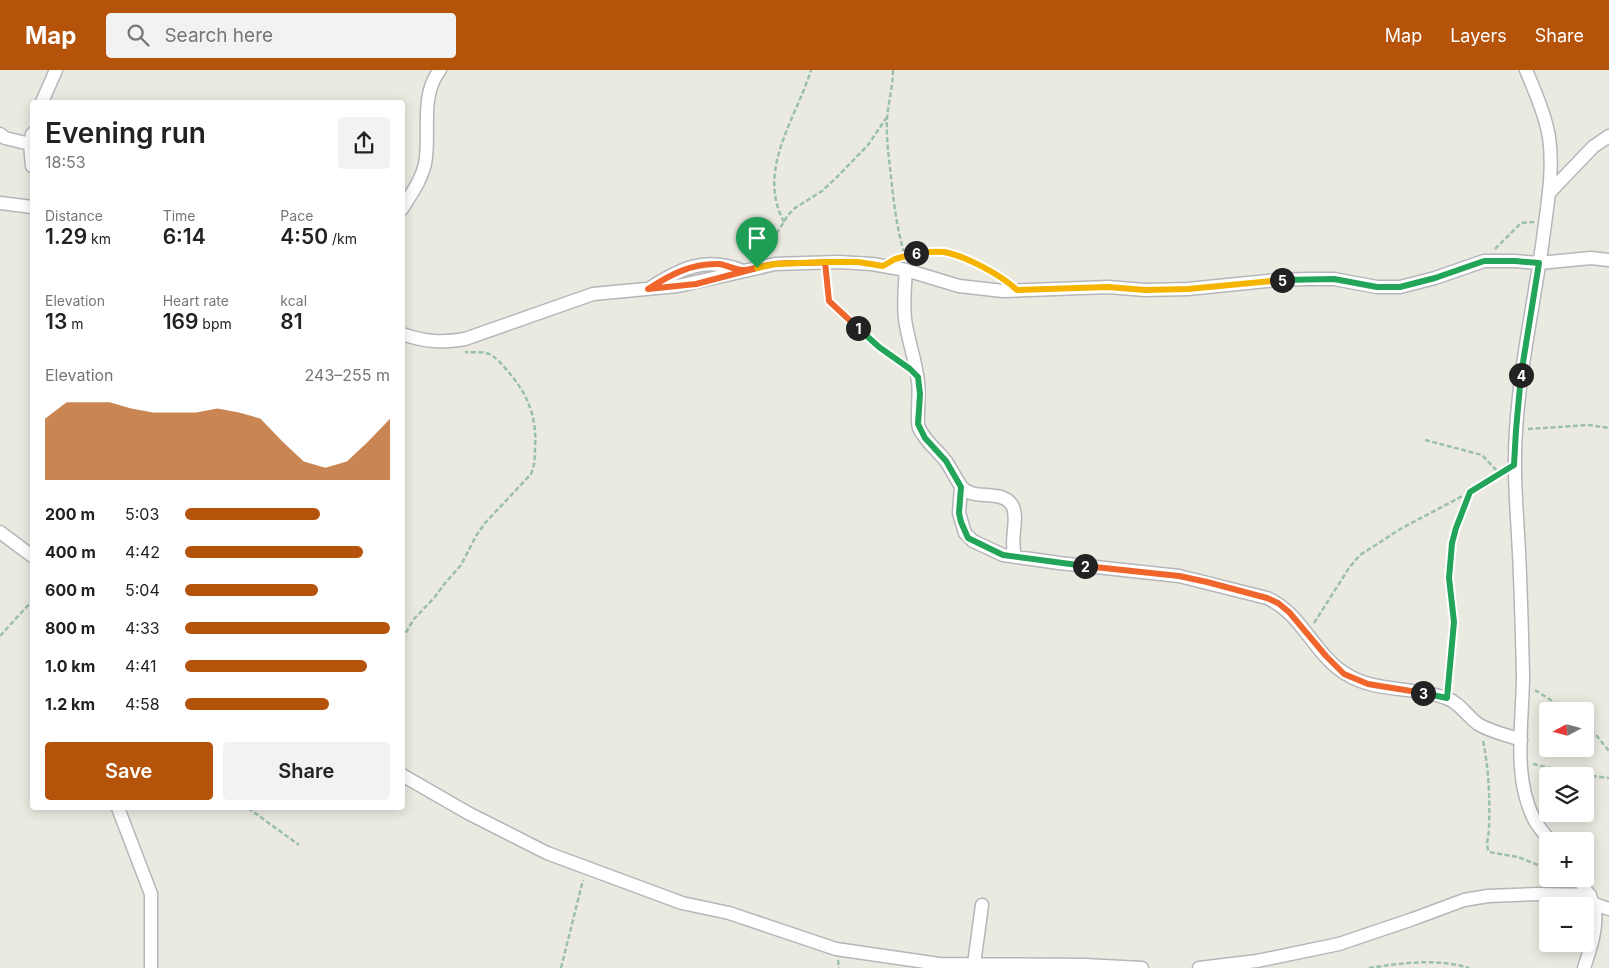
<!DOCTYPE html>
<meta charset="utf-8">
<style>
:root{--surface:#fff;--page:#f2f2f2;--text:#222;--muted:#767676;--accent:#b45309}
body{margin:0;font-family:Inter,sans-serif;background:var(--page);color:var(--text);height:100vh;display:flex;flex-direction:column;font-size:19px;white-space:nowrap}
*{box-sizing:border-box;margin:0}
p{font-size:16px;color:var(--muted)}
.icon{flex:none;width:28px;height:28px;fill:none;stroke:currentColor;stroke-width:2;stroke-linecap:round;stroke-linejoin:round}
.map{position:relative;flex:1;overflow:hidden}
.panel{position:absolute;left:30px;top:30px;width:375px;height:710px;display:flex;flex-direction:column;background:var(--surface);border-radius:5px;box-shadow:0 2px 12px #0003}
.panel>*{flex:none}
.needle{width:32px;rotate:263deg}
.tools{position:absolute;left:1539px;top:632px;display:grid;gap:10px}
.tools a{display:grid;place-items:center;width:55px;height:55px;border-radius:5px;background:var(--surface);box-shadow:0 2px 12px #0003;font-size:25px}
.pin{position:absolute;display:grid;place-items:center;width:42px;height:42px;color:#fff;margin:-51px -21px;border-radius:50% 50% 50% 0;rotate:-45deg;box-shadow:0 0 5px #0007}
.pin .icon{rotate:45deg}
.km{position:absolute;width:25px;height:25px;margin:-12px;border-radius:50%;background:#222;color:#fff;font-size:14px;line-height:25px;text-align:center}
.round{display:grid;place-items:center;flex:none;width:52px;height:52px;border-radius:5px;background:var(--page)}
.headline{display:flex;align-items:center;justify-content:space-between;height:85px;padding:0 15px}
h1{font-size:28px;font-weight:600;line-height:38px}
.metrics{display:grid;grid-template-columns:repeat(3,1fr);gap:8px;height:85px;padding:5px 15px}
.metrics div{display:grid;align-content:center}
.metrics b{font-size:21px;font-weight:600}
.metrics small{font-size:14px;font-weight:400}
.metrics p{font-size:14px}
.chart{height:140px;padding:10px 15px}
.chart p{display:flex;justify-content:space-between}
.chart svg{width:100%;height:90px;margin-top:5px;fill:var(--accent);opacity:.7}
.primary-button{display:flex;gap:10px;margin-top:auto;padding:10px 15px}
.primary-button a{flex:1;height:58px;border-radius:5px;background:var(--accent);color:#fff;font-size:20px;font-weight:600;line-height:58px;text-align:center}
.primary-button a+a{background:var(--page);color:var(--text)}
ul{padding:0 15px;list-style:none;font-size:16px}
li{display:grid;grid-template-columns:80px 60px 1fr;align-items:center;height:38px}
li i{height:12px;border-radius:6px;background:var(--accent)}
header{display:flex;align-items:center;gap:30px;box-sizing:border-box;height:70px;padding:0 25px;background:var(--accent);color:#fff}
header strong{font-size:24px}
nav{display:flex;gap:28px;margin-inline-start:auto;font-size:18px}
.search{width:350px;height:45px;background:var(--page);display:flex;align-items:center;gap:12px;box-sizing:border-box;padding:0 18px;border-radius:5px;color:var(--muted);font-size:19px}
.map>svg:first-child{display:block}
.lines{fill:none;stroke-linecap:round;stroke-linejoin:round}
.minor-casing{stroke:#b4b6ba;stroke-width:15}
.path{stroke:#9ac0aa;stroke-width:2.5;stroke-dasharray:5 2.5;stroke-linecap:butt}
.minor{stroke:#fff;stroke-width:12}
.split-1-casing{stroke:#fff;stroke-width:10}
.split-2-casing{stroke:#fff;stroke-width:10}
.split-3-casing{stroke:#fff;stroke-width:10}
.split-4-casing{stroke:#fff;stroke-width:10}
.split-5-casing{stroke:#fff;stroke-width:10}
.split-6-casing{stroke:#fff;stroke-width:10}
.split-7-casing{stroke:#fff;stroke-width:10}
.split-1{stroke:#f0652b;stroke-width:6}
.split-2{stroke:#22a559;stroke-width:6}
.split-3{stroke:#f0652b;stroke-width:6}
.split-4{stroke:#22a559;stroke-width:6}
.split-5{stroke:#22a559;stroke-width:6}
.split-6{stroke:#f5b400;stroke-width:6}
.split-7{stroke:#f5b400;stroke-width:6}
</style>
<header>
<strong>Map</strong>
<div class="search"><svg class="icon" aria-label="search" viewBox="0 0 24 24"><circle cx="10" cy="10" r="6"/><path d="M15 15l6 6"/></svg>Search here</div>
<nav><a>Map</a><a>Layers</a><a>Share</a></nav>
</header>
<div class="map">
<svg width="1609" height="898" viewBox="0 0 1609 898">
<rect width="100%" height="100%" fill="#ebeae1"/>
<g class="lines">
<g class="minor-casing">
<path id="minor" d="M1526,0C1535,22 1545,44 1549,67C1554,101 1547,136 1543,169C1534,233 1520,296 1516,360C1513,401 1517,442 1519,483C1521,523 1522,564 1523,605C1523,651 1512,706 1534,749C1538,757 1545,764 1550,771
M42,32L56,0
M0,64L5,68L30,74
M32,64L30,74L32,96
M1549,123L1593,77L1609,66
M0,133L32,137
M402,139C411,124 421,111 425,94C431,64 419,26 440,0
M906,200C905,216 903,233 905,249C908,271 916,291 918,312C920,323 916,351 919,358C925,371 936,379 945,390C951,398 955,408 961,416C972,432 1001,418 1012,435C1020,449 1008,471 1016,487
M650,218C681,198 706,186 743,201
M402,264C426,272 441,273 465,269L593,224L678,216L775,194L838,192L872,194L906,200L959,216L1003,221L1108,217L1145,220L1188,219L1277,210L1307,209H1334L1377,217H1400L1435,208L1484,191H1515L1539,193L1591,188L1609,190
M961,417L959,443L965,463L973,471L1003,485L1059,493L1179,506L1267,528C1302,543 1314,585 1346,604C1376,623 1413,616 1446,628C1459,632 1467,646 1478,654C1491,662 1507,665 1521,670
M0,462L32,486
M402,705L468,743L547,783L682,833L729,843L836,879L939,894L1084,895L1142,898
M118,738L151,824V898
M1578,809C1584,817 1591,825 1594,836C1599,854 1590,880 1584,898
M1594,834L1609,839
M974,894L982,835
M1199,898L1257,891L1339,874L1413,849L1464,830L1488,826L1538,824L1590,825"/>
</g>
<path class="path" d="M893,0C893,17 888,33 887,49C886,69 889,88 891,107C894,134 897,160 905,186
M784,152C756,100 796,49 811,0
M1495,179L1521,153L1534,152
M765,183L788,145L795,138L822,121L838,106L868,75L887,47
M905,186C932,178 949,182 974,194C984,198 994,202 1003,208
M826,205L829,231L868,268L901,293
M1528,359L1589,355L1609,358
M1425,370L1482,385L1499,403
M1314,553L1349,498L1360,485L1402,458L1470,422L1504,401
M0,566L32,531
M402,569L414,549L434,528L446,512L461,495L476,466L485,453L531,404C535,395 535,386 535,377C537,345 527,323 506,299C501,294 495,286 489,284C482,281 472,283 465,282
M1448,617L1454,552L1449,508L1451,487L1457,458L1470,423
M1535,620L1568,641
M1585,655L1596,665L1609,681
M1483,671C1489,700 1490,729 1489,758C1489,766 1485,774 1489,782L1518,787L1548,799
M1533,694L1577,704L1609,708
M248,738L299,775
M838,890L839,898
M561,898L583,810
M1369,898C1402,893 1436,888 1469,898"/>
<use href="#minor" class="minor"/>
</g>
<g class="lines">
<g class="split-1-casing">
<path id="split-1" d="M757,198L696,214L648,219C670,205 691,193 719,194C727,195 737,201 745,200C755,199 765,195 775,194C791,192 808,194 825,192L829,231L858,258"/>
</g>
<g class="split-2-casing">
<path id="split-2" d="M858,258L879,277L910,299L918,307L920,324L918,354L925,368L946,391L961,417L959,443L961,452L968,468L1003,485L1085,496"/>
</g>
<g class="split-3-casing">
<path id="split-3" d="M1085,496L1179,506L1207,512L1267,528L1278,533L1289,542L1326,586L1344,604L1368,614L1423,623"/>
</g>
<g class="split-4-casing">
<path id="split-4" d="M1423,623L1447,628L1454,552L1449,508L1452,473L1456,458L1470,422L1514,395L1516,360L1521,305"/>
</g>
<g class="split-5-casing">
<path id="split-5" d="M1282,210L1334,209L1377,217H1400L1435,208L1484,191H1515L1539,193L1521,305"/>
</g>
<g class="split-6-casing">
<path id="split-6" d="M916,183C926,182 935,181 944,182C966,186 1001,205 1017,220L1108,217L1145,220L1188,219L1282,210"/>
</g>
<g class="split-7-casing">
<path id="split-7" d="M757,198L775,194L825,192H858L883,196L895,189L916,183"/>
</g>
<use href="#split-1" class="split-1"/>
<use href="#split-2" class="split-2"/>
<use href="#split-3" class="split-3"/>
<use href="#split-4" class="split-4"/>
<use href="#split-5" class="split-5"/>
<use href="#split-6" class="split-6"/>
<use href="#split-7" class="split-7"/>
</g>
</svg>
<div class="tools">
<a><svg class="needle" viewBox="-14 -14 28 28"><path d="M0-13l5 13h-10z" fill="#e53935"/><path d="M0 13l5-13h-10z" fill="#767676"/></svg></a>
<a><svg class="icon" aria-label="layers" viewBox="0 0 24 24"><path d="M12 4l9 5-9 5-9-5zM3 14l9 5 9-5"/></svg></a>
<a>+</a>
<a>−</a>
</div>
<div class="pin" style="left:757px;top:198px;background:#1e9e55"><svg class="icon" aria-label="arrive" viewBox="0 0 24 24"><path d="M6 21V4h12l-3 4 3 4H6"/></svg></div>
<b class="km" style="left:858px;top:258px">1</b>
<b class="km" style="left:1085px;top:496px">2</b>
<b class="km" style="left:1423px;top:623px">3</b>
<b class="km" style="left:1521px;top:305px">4</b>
<b class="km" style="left:1282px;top:210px">5</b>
<b class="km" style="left:916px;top:183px">6</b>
<section class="panel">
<div class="headline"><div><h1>Evening run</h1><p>18:53</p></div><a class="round"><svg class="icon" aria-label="share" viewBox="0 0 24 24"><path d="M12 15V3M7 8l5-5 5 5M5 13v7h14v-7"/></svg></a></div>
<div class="metrics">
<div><p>Distance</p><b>1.29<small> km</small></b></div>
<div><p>Time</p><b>6:14</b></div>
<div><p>Pace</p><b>4:50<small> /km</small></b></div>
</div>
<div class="metrics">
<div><p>Elevation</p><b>13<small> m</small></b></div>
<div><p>Heart rate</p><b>169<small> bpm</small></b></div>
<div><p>kcal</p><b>81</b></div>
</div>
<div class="chart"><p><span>Elevation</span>243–255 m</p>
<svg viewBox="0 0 160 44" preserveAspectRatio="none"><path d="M0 44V14L10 6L20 6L30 6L40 9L50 11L60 11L70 11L80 9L90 11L100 14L110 25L120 35L130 38L140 35L150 25L160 14V44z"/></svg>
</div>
<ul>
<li><b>200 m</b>5:03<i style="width:66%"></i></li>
<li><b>400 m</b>4:42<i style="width:87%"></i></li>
<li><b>600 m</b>5:04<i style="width:65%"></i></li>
<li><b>800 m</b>4:33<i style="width:100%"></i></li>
<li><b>1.0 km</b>4:41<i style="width:89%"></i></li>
<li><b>1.2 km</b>4:58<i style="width:70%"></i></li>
</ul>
<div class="primary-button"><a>Save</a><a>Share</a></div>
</section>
</div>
